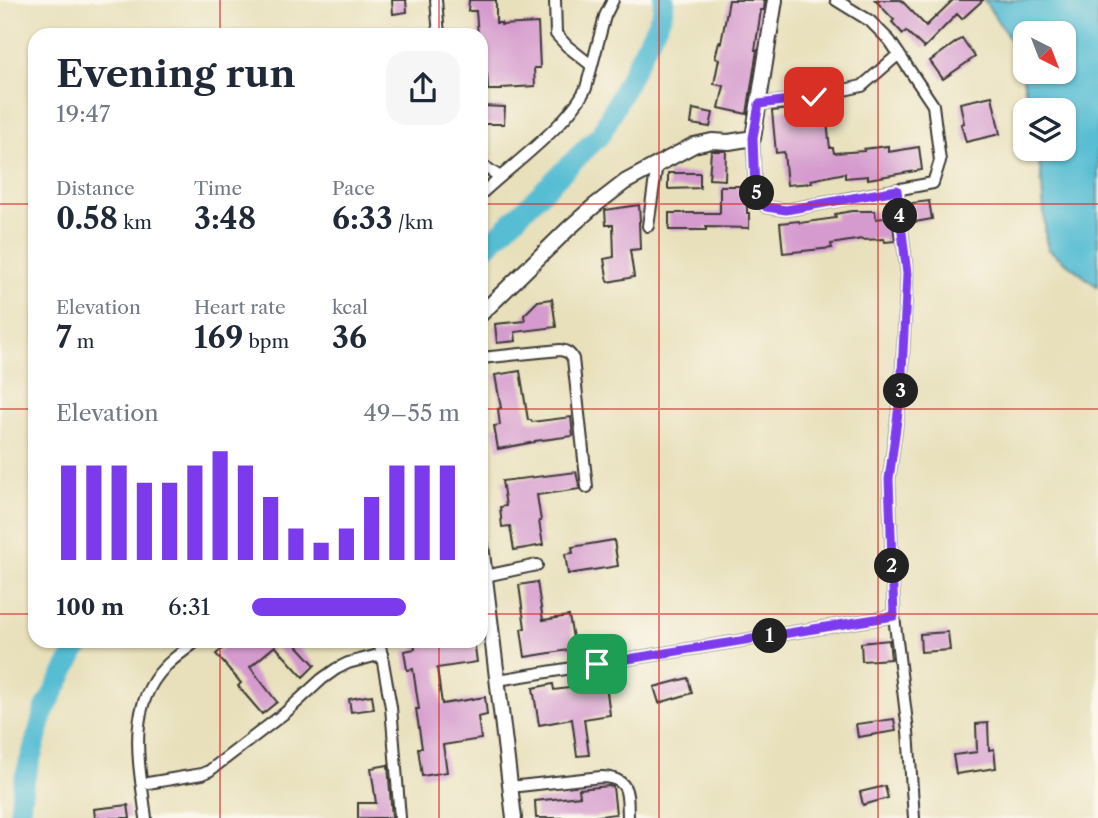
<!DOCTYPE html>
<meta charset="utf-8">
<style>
:root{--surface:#fff;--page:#f6f6f7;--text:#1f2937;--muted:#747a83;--accent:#7c3aed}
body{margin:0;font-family:"Libre Caslon Text",serif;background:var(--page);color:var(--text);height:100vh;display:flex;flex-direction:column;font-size:26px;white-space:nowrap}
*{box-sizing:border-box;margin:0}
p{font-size:23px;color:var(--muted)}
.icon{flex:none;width:38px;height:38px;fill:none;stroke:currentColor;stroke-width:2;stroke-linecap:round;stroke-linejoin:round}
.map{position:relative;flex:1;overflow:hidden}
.details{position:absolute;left:28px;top:28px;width:460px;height:620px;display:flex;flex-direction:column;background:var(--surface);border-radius:21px;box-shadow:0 2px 5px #0004}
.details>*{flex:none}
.needle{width:46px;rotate:138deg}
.fabs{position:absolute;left:1013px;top:21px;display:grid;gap:14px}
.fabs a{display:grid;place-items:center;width:63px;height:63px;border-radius:14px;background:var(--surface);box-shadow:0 2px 5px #0004;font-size:35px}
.pin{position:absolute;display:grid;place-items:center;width:60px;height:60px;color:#fff;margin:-30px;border-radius:14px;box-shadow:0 4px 10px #0006}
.km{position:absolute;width:35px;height:35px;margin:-18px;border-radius:50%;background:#222;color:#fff;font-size:19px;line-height:35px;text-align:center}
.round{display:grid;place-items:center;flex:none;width:74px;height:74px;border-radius:21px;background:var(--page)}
.summary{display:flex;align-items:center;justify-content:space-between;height:119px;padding:0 28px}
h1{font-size:38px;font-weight:700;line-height:52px}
.figures{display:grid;grid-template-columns:repeat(3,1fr);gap:10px;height:119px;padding:7px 28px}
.figures div{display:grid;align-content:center}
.figures b{font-size:30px;font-weight:700}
.figures small{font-size:19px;font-weight:400}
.figures p{font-size:19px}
.chart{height:196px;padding:14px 28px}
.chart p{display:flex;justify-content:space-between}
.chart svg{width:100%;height:126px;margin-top:7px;stroke:var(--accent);stroke-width:6}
ul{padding:0 28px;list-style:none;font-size:23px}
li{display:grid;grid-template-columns:112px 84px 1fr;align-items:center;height:52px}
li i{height:18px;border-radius:9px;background:var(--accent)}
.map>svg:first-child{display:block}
.water{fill:#56bdd3;stroke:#396c78;stroke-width:2;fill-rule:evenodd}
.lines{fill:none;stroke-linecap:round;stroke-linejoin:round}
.river{stroke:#56bdd3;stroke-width:21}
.building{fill:#d59bce}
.minor-casing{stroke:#3b3934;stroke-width:14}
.tertiary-casing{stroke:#3b3934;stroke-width:18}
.minor{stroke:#fff;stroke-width:10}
.tertiary{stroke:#fff;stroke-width:14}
.route-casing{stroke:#fff;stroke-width:14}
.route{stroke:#7c3aed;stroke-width:9}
.grid{fill:none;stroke:#d62828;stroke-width:2;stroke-opacity:0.55}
</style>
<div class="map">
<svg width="1098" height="818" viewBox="0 0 1098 818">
<rect width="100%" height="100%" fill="#fbf7ec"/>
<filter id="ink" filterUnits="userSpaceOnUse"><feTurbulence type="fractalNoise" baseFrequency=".0143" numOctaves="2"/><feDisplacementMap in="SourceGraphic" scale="14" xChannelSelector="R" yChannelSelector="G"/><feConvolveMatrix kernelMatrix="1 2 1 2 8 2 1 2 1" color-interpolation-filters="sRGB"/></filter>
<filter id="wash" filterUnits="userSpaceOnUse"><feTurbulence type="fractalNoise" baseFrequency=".00686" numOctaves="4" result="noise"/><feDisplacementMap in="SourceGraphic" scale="28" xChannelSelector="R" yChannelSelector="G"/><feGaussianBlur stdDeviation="1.57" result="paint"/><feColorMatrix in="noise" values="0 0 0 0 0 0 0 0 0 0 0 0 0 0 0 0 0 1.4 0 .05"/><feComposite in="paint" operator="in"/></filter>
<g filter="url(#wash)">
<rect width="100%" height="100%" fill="#e8e0bb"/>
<path class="water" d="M984,0H1098V287L1048,249L1046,240L1041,172L1036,149H1064V110H1029L1018,52ZM1026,33H1064V72H1026Z"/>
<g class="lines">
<path class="river" d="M481,252L601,134L662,14L664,0
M19,818L23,784L45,709L75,652L84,640"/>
</g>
<g id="blocks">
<path class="building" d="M392,0H406L407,12L393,14Z
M469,0H496V23H501V25L538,23L540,68H534L535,86L502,88V90H488L487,73H481V35H478L476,11H468Z
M729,0H765L764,10H761L755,50H757L747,114L719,108L724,86L714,84L719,59L715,58L719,42L721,43Z
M875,0H901L926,26L953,0H983L962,19L957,14L924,48L906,31L903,34L892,22L894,20Z
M962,38L975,57L943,79L930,61Z
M992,96L1000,134L966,142L961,124L964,123L960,103Z
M825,105L830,148H833L834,153L864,151V149L888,146V152L919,147L922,170L868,179V176L845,178V173L811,180L812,183L787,185L784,152L776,153L772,111Z
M481,106L505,107L504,124H481Z
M693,109L713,113L710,127L691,124Z
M711,151H726L725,180L709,179Z
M668,173H700V188L668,189Z
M720,186H747V213H749V228L706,227V230H669V213H720Z
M929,201L932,219L915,222L912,203Z
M639,205L640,221L639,222L640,249L630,250L634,277L608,282L604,259L614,257L613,225H606L605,210Z
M852,211H875L876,219L892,217L895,241L885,242L884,239L862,240V239L831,244L832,248L783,253L780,223L799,221L800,223L836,218L835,214Z
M552,299L556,327L515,332L516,341L497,343L495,324L525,321L524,315L538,301Z
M520,371L528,420H531L532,422L571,417L573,436L535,441V442L498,449L494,426L500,425L498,409L501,408L495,375Z
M576,472L580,489L537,495L541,521H539L543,545L514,550L510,526L502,527L500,507L506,506L502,481Z
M614,540L618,566L568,574L565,554L573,553L572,547Z
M537,582L543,620L569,616L575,649L525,657L521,629L525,628L519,585Z
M948,632L950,650L921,652L920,634Z
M233,640H292L315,665L303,677L275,646L250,667L277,702L262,714L238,686L241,683L216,654Z
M433,640H474L477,662L437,668L442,704L485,697L487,715L478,717L481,739L443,745L447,772L422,776L418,748H422L416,709H419L413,669L407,670L404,651L415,649L414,643Z
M889,640L891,659L862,661L861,643Z
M688,678L692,693L659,703L654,687Z
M553,684L554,690L577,687V689L606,685L610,715L584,719L589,755L577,756L572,719L539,725L533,688Z
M372,695L374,709L351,712L349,699Z
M894,719L896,731L858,737L856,724Z
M988,723L989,750L994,749L996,768L956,774L953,755L977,752L976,724Z
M388,765L392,818H358V803H376L371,768Z
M609,786L613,787L616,814L583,818H536L535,801L580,796L579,789Z
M885,786L888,798L863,805L860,792Z
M128,805L130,818H95L94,809Z"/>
</g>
</g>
<g filter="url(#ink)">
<use href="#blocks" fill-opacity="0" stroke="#3b3934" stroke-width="2"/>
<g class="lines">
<g class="minor-casing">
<path id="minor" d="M436,0L439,35
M555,0L556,34L567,46L591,65
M759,104L808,98L862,86L899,54
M753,138L755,190L766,207L786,210L933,183L940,161L933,105L890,41L870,21L836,0
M481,164L500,177
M897,190L907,274L901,391L889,479L894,616L908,731L914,818
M481,194C512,165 568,125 586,88L605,16L613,0
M648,226L657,164
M481,358L560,350C567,351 570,353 573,359L587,487
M485,576L537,565
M379,640L391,707L400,818
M498,680L894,616
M142,784L202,774L209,771L286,712L322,679L336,669L348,663L382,654
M510,787L601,777C631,778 627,794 628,818
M146,818C140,768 125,709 164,668C174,657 187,649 198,640"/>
</g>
<g class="tertiary-casing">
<path id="tertiary" d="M481,314L568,229L594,206L625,182L694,145L712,141L729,142L753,138L775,0
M481,545L514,818"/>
</g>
<use href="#minor" class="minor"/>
<use href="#tertiary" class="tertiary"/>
</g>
</g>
<g class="lines" filter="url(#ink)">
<g class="route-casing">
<path id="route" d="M597,664L894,616L889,479L901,391L907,274L897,190L786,210L766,207L755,190L753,138L759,104L814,97"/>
</g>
<use href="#route" class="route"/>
</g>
<path class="grid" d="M220,0V35M439,0V35M659,0V818M878,0V818M0,204H35M481,204H1098M0,409H35M481,409H1098M0,614H35M481,614H1098M220,640V818M439,640V818"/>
</svg>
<div class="fabs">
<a><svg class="needle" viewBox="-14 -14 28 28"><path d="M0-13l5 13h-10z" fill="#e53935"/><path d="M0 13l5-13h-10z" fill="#747a83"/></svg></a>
<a><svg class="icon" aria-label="layers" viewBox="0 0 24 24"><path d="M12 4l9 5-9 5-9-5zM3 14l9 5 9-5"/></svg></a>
</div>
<div class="pin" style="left:597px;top:664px;background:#1e9e55"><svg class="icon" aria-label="arrive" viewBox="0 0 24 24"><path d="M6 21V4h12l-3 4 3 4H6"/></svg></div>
<div class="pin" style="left:814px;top:97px;background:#d93025"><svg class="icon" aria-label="check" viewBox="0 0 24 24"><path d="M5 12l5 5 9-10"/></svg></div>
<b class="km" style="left:770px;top:636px">1</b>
<b class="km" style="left:892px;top:566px">2</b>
<b class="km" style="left:901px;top:391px">3</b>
<b class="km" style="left:900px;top:216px">4</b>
<b class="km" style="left:757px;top:193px">5</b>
<section class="details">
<div class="summary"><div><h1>Evening run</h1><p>19:47</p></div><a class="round"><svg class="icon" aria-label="share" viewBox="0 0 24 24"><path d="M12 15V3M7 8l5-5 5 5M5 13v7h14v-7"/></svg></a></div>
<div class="figures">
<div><p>Distance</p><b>0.58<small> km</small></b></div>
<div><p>Time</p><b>3:48</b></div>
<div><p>Pace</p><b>6:33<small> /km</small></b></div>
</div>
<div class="figures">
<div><p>Elevation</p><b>7<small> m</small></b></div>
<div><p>Heart rate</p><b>169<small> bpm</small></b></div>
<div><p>kcal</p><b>36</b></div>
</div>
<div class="chart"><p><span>Elevation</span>49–55 m</p>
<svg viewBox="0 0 160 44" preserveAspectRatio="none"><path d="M5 44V11M15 44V11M25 44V11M35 44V17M45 44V17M55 44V11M65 44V6M75 44V11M85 44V22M95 44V33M105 44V38M115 44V33M125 44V22M135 44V11M145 44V11M155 44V11"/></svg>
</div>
<ul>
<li><b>100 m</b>6:31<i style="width:74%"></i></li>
</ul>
</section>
</div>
